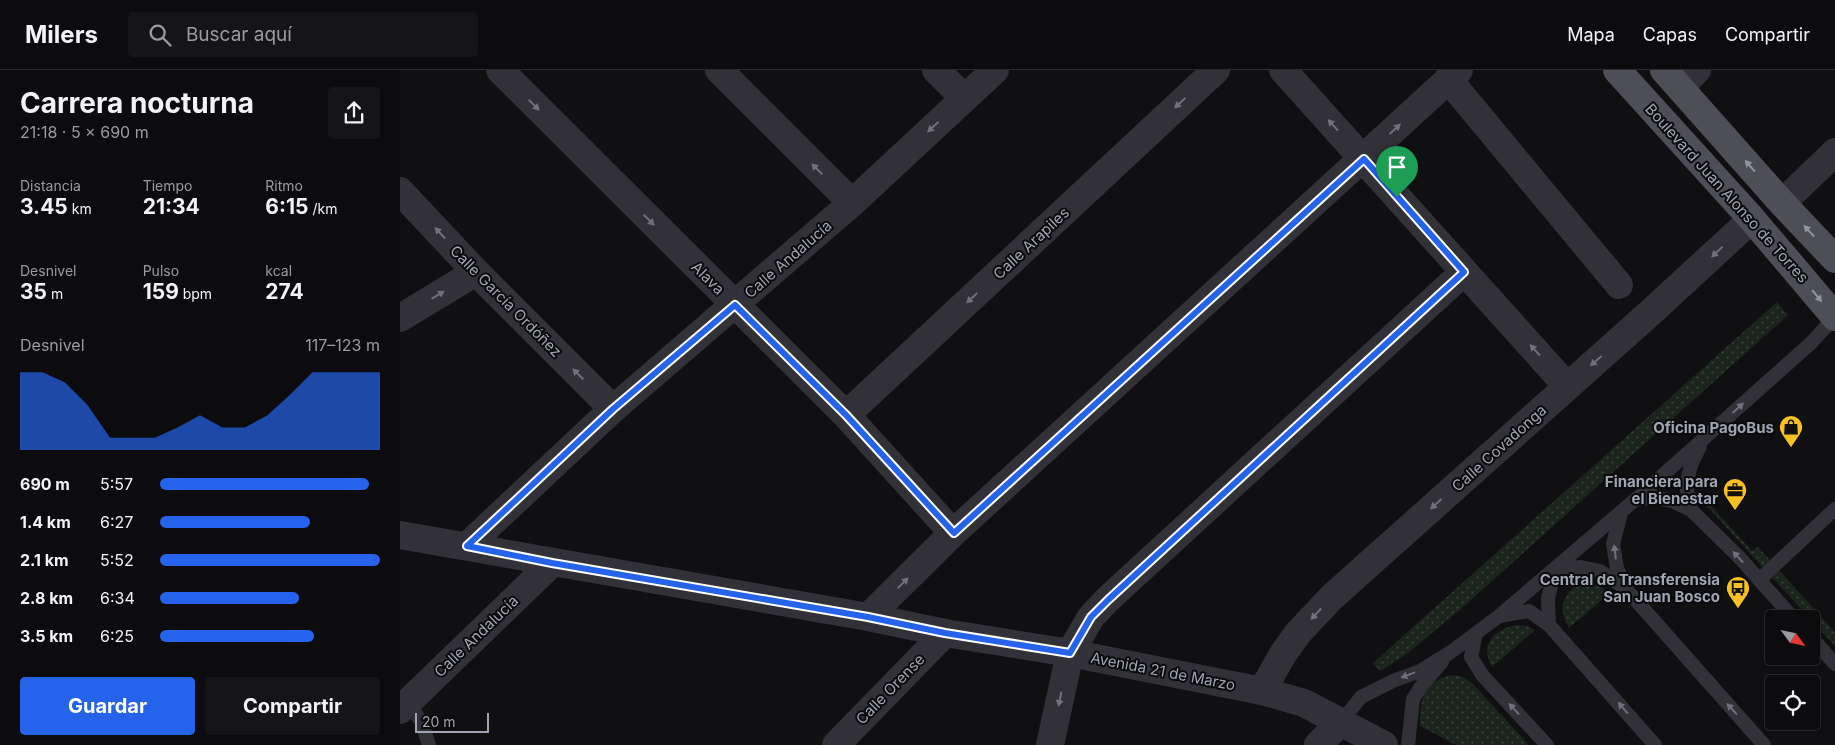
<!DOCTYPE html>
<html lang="es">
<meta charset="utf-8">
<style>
:root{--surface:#0c0c0e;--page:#151517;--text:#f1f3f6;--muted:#9a9b9e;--line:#2c2c2e;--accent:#2563eb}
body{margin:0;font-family:Inter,sans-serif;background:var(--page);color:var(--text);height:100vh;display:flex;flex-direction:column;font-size:19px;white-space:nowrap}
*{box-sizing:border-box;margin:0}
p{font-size:16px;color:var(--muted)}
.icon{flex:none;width:28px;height:28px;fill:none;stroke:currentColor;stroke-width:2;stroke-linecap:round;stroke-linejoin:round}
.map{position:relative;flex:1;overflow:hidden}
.drawer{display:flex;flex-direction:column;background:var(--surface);width:400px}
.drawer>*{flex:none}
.needle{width:32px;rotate:123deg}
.tools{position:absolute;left:1365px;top:540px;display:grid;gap:10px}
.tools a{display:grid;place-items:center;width:55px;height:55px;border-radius:5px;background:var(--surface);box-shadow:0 1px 4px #0004,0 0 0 1px var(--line);font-size:25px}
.scale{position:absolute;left:15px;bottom:12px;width:74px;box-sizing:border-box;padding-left:5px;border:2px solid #a1a5b3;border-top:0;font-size:14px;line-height:18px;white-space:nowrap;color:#a1a5b3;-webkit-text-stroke:4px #0b0b0c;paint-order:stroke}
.pin{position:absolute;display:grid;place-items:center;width:42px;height:42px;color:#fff;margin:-51px -21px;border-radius:50% 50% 50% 0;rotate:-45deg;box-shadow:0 0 5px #0007}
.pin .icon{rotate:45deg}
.round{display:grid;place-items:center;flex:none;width:52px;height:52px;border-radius:5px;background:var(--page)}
.summary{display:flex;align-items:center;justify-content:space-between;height:85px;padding:0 20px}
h1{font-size:28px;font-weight:700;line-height:38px}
.metrics{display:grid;grid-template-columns:repeat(3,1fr);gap:8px;height:85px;padding:5px 20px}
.metrics div{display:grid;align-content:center}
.metrics b{font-size:21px;font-weight:700}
.metrics small{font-size:14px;font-weight:400}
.metrics p{font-size:14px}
.chart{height:140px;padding:10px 20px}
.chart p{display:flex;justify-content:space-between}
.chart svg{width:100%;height:90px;margin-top:5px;fill:var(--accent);opacity:.7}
.cta{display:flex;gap:10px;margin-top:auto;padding:10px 20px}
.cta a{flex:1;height:58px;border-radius:5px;background:var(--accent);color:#fff;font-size:20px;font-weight:700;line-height:58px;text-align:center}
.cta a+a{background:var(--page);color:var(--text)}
ul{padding:0 20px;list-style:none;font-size:16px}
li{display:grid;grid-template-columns:80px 60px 1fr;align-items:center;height:38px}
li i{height:12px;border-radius:6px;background:var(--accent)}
header{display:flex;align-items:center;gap:30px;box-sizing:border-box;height:70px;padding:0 25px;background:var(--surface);border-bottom:1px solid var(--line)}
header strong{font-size:24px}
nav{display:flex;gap:28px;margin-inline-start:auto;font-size:18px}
.search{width:350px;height:45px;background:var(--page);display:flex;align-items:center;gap:12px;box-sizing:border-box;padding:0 18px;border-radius:5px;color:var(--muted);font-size:19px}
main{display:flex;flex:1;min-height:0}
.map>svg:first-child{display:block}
.grass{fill:url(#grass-dots)}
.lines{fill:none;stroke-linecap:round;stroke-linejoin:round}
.service{stroke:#313137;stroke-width:14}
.minor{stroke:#313137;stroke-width:28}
.tertiary{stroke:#313137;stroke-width:28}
.primary{stroke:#4d4e56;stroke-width:28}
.oneway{fill:#6f717b}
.oneway2{fill:#9094a0}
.route-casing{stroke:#fff;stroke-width:10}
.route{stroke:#2563eb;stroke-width:6}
.labels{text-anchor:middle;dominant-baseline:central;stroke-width:4;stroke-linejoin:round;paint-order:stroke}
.street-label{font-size:15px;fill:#a1a5b3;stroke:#0b0b0c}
.poi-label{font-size:15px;font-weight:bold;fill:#a1a5b3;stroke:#0b0b0c;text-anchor:end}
</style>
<header>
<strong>Milers</strong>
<div class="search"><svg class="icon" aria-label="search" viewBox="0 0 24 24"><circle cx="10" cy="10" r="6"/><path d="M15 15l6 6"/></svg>Buscar aquí</div>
<nav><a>Mapa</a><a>Capas</a><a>Compartir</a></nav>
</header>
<main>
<section class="drawer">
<div class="summary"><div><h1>Carrera nocturna</h1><p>21:18 · 5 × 690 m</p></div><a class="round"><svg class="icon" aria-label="share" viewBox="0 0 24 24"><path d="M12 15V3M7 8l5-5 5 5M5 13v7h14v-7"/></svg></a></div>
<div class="metrics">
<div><p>Distancia</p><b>3.45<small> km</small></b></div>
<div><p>Tiempo</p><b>21:34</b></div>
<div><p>Ritmo</p><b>6:15<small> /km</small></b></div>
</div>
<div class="metrics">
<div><p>Desnivel</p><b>35<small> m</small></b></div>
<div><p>Pulso</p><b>159<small> bpm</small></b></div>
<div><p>kcal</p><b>274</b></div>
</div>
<div class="chart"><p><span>Desnivel</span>117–123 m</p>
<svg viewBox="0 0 160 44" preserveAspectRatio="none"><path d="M0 44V6L10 6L20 11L30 22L40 38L50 38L60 38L70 33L80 27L90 33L100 33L110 27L120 17L130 6L140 6L150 6L160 6V44z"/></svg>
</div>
<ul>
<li><b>690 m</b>5:57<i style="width:95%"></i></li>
<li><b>1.4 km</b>6:27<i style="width:68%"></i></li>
<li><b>2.1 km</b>5:52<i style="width:100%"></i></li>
<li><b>2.8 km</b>6:34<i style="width:63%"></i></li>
<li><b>3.5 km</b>6:25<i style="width:70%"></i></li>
</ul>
<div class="cta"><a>Guardar</a><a>Compartir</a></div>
</section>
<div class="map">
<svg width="1435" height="675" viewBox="0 0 1435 675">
<defs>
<pattern id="grass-dots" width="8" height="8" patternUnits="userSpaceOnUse" patternTransform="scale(1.25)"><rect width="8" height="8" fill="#1c241e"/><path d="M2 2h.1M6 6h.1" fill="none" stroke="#3a413c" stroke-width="1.8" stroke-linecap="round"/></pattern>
</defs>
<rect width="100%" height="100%" fill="#101012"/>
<path class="grass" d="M1377,232L1388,245L1063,537L1008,583L980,601L973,593Z
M1298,421L1352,481L1358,477L1435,562V576L1295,423Z
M1182,512L1202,517L1209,524L1169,558C1157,538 1162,524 1182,512Z
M1118,555L1127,556L1135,560L1092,597C1079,575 1095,558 1118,555Z
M1052,605L1063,607L1073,614L1129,675H1056L1020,656C1020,628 1023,611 1052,605Z"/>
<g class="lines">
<path class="service" d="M1236,429L1256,428L1272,431L1291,440L1339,487L1394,549
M1291,440L1286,415L1291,395L1300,376
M1221,443L1213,474L1217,498L1226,519
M1359,510L1435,439
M1100,546L1129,541L1149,555L1255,675
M1149,555L1148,529L1155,499L1181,497L1200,501L1226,519L1364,675
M1076,563L1071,587L1083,606L1147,675
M1411,567L1435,594
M7,632L21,651L29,675
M941,652L961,627L993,611L1020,601L1051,582L1099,546L1236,429L1411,273L1435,247
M1008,675L1013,629L1022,615L1042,592"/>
<path class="minor" d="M100,0L446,345L553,463
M319,0L452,133
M536,0L564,28
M883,0L1167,316
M1048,9L1219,215
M1280,17L1297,0
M0,121L76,202L213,339
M1382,133L1435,82
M0,248L76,202
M446,345L816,0
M67,476L213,339L452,133L595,0
M468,547L553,463L1059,0
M862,621L883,584L898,563L932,527L1251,242L1352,149
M0,640L152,493
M436,675L545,563
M650,675L670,583L691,547L708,529L1064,202
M918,675L941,652"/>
<path class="tertiary" d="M0,465L468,547L545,563L670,583L862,621L904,633L984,675"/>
<path class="primary" d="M1217,0L1352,149L1435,247
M1264,0L1382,133L1435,189"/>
</g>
<defs><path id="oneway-solid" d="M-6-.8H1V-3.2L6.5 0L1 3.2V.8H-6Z" transform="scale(1.25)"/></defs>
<g class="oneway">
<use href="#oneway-solid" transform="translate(780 33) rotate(137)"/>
<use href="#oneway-solid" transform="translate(134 35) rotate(45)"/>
<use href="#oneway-solid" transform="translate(933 55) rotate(-132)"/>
<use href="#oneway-solid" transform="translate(533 57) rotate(137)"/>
<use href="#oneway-solid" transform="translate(995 59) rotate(-43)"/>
<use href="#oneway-solid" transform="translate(417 99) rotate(-135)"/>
<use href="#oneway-solid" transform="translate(249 150) rotate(45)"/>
<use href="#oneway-solid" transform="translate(40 163) rotate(-133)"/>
<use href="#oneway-solid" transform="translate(1317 182) rotate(137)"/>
<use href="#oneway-solid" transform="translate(38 225) rotate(-31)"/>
<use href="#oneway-solid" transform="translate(572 228) rotate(137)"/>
<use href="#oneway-solid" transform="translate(1135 280) rotate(-132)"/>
<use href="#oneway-solid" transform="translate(1196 291) rotate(139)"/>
<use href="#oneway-solid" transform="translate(178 304) rotate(-135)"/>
<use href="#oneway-solid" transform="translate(1338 338) rotate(-42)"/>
<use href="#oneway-solid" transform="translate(1036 434) rotate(138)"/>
<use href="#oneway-solid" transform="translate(1215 482) rotate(-97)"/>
<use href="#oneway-solid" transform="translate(1338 487) rotate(-133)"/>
<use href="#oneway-solid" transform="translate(503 513) rotate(-45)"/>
<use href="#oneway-solid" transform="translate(916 544) rotate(133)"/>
<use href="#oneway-solid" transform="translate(1008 605) rotate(160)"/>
<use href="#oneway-solid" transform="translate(660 629) rotate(101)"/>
<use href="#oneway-solid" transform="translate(1223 638) rotate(-131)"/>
<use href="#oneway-solid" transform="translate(1114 639) rotate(-133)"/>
<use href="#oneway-solid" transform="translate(1332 639) rotate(-132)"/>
</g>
<g class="oneway2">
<use href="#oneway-solid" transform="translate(1350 96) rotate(-131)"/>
<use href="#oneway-solid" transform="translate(1409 161) rotate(-133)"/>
<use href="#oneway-solid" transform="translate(1417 226) rotate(50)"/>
</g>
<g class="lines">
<g class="route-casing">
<path id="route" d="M964,89L1064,202L708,530L691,547L670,583L545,563L468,547L152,493L67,476L213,339L335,235L446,345L554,463Z"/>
</g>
<use href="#route" class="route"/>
</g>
<defs>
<g id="shop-pin" transform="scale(1.25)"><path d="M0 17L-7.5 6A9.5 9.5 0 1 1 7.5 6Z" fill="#f8c122" stroke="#0b0b0c"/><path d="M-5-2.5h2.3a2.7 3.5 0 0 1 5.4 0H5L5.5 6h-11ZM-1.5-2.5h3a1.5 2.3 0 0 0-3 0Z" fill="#111"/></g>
<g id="office-pin" transform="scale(1.25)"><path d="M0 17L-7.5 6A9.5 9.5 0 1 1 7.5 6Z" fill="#f8c122" stroke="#0b0b0c"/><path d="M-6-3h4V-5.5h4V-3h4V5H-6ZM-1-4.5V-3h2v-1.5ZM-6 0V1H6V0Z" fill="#111"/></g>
<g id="bus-pin" transform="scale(1.25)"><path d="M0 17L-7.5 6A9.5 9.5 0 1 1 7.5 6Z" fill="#f8c122" stroke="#0b0b0c"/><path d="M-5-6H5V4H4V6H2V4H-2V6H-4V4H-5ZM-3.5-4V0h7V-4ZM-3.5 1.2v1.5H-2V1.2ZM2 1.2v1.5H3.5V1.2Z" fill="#111"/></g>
</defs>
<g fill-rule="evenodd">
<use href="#shop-pin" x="1391" y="357"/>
<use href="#office-pin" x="1335" y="420"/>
<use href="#bus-pin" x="1338" y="518"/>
</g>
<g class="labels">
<g class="street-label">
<text transform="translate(1327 123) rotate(48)">Boulevard Juan Alonso de Torres</text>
<text transform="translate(631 173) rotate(-43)">Calle Arapiles</text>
<text transform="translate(388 189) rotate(-41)">Calle Andalucía</text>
<text transform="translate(308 208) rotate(45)">Alava</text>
<text transform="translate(106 231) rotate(45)">Calle García Ordóñez</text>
<text transform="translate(1099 378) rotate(-42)">Calle Covadonga</text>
<text transform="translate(76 566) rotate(-44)">Calle Andalucía</text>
<text transform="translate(763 601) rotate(11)">Avenida 21 de Marzo</text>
<text transform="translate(490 619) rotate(-46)">Calle Orense</text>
</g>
<g class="poi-label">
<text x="1374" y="357">Oficina PagoBus</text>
<text x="1318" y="411">Financiera para<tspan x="1318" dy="17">el Bienestar</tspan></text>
<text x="1320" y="509">Central de Transferensia<tspan x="1320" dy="17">San Juan Bosco</tspan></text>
</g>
</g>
</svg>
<div class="tools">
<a><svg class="needle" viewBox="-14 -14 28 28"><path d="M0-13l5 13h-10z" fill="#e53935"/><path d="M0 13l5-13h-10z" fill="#9a9b9e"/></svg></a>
<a><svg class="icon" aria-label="locate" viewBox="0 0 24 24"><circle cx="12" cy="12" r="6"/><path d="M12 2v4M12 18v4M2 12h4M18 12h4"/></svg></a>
</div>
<div class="scale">20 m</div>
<div class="pin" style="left:997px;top:127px;background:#1e9e55"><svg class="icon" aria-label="arrive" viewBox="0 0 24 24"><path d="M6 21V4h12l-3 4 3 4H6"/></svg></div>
</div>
</main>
